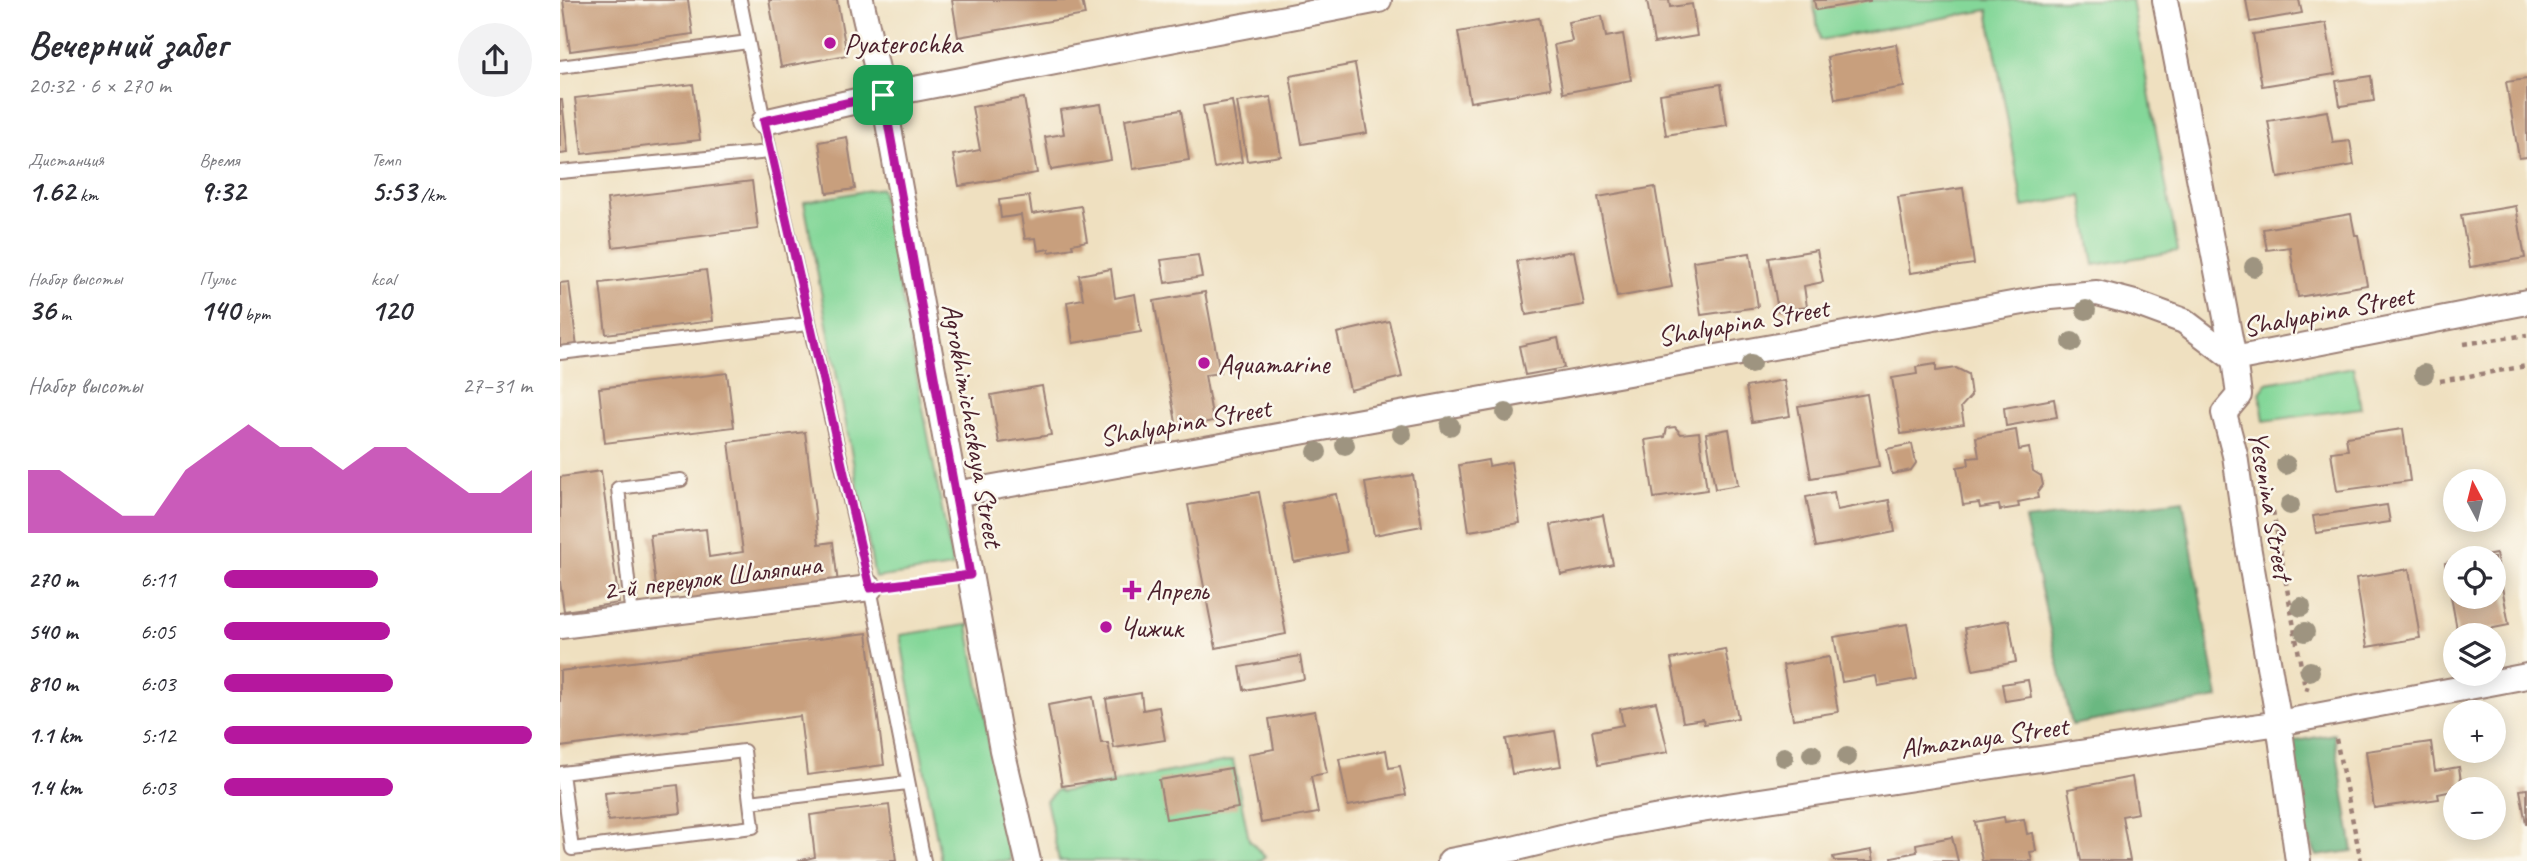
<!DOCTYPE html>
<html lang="ru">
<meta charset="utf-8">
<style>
:root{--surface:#fff;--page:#f2f2f3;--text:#2b2b33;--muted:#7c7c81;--accent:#b5179e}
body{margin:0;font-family:Caveat,sans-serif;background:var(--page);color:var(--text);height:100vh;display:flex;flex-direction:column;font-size:26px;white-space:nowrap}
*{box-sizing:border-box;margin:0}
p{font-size:23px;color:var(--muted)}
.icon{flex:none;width:38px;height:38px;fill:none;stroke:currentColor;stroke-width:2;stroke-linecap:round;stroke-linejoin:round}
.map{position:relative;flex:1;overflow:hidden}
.sheet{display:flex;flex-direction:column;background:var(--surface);width:560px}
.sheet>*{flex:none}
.needle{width:46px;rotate:353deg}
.fabs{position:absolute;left:1883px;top:469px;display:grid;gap:14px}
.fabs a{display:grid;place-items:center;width:63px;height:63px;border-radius:50%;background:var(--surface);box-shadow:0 4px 18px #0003;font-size:35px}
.pin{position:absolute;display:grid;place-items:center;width:60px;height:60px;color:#fff;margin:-30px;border-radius:14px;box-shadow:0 4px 10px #0006}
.round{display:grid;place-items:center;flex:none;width:74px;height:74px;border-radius:37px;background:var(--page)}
.summary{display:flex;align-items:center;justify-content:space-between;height:119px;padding:0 28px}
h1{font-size:38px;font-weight:800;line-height:52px}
.stats{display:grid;grid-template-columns:repeat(3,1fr);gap:10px;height:119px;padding:7px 28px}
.stats div{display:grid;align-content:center}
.stats b{font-size:30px;font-weight:800}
.stats small{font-size:19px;font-weight:400}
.stats p{font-size:19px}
.chart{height:196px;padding:14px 28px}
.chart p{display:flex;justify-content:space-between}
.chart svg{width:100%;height:126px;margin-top:7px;fill:var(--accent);opacity:.7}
ul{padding:0 28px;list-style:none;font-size:23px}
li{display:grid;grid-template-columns:112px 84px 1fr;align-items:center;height:52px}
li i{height:18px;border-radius:9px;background:var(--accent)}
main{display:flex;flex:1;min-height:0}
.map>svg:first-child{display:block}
.green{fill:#84d799;stroke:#677b62;stroke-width:2}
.forest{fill:#6bb881;stroke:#5a6c56;stroke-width:2}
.building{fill:#c89f7d}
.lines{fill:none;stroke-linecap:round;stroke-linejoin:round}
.lane-casing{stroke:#9c8076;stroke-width:16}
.street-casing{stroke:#9c8076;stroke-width:28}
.path{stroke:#9c8076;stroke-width:4.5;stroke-dasharray:5 5;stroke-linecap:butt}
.lane{stroke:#fff;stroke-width:12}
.street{stroke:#fff;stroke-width:24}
.tree{fill:#9e9480}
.route-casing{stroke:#fff;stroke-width:14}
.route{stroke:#b5179e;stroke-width:9}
.poi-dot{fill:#b5179e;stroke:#fbf7ec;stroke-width:2.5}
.labels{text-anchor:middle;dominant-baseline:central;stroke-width:5;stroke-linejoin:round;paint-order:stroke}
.poi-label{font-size:28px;fill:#4a1f2b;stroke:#fbf7ec;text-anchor:start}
.street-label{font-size:28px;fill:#4a1f2b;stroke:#fbf7ec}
</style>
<main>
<section class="sheet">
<div class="summary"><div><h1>Вечерний забег</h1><p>20:32 · 6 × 270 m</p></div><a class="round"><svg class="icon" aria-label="share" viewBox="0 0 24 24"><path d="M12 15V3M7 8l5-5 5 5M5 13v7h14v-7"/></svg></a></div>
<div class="stats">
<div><p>Дистанция</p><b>1.62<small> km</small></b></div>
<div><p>Время</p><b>9:32</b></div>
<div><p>Темп</p><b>5:53<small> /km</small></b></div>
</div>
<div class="stats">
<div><p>Набор высоты</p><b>36<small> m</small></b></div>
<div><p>Пульс</p><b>140<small> bpm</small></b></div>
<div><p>kcal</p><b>120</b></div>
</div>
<div class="chart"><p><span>Набор высоты</span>27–31 m</p>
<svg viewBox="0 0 160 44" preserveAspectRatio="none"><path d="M0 44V22L10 22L20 30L30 38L40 38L50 22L60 14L70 6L80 14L90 14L100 22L110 14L120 14L130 22L140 30L150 30L160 22V44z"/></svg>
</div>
<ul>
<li><b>270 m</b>6:11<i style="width:50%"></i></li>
<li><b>540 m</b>6:05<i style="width:54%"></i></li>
<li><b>810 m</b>6:03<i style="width:55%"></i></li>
<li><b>1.1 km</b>5:12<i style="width:100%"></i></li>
<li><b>1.4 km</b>6:03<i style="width:55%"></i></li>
</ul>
</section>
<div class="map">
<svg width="1967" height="861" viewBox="0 0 1967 861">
<rect width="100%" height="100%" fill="#fbf7ec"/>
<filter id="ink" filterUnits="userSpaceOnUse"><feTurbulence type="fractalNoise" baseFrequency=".0143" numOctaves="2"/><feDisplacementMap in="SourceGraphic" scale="14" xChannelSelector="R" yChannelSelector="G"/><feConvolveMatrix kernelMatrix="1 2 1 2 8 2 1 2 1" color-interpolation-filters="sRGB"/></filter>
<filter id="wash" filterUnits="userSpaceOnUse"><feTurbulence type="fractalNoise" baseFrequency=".00686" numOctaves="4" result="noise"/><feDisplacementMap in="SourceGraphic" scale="28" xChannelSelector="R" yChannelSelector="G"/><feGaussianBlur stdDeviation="1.57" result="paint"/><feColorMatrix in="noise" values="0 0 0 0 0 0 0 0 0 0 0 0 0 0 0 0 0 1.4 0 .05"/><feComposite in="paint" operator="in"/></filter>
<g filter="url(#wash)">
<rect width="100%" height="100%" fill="#efe0c0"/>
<path class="green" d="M1253,0H1572L1618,251L1534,265L1522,196L1463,207L1428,10L1260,40Z
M321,188L393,567L315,578L244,202Z
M1793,367L1801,408L1704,421L1700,393L1707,383Z
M413,624L408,626L451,861H381L340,635Z
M673,760L689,840L705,857L700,861H499L486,800L498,789L501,792Z"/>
<path class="forest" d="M1623,500L1658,698L1512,725L1465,520Z
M1774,734L1793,851L1757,856L1745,830L1730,742Z"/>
<g id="blocks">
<path class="building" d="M3,0H128L133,34L10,51Z
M209,0H277L287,55L221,67Z
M392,0H522L525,15L398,37Z
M1087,0H1109L1110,7L1132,4L1137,36L1094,43Z
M1254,0H1310V1L1256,10Z
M1686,0H1739L1742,13L1690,22Z
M1042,16L1046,37L1063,34L1071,80L1003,93L994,45L1012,41L1008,22Z
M979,18L991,88L910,102L898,32Z
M1766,23L1775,74L1702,86L1693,34Z
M1336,44L1344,87L1275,99L1267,57Z
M795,64L807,133L742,144L730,76Z
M1811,76L1814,101L1780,106L1776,81Z
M1967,79V157L1959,158L1946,82Z
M133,84L140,140L22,154L15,98Z
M1161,84L1167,125L1106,135L1100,94Z
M711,97L721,156L687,161L677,102Z
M464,98L477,173L399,186L393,155L420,150L412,107Z
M0,100H2L8,153L0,154Z
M672,101L682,162L654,168L643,106Z
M541,104L551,160L491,170L485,137L504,134L500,110Z
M621,110L629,160L573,169L565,119Z
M1767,111L1773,143L1790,141L1794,165L1718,178L1708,121Z
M287,137L295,189L267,193L259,142Z
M192,181L198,229L53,247L47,199Z
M1095,187L1112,287L1057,297L1038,197Z
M1403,188L1414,264L1350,273L1338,197Z
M469,196L472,214L521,206L527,241L512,244L513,248L489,252V249L478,251L476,238L465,239L461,215L441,218L439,200Z
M1956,206L1965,258L1910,267L1901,215Z
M1791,214L1795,235H1798L1807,285L1738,297L1730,247L1707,250L1703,229Z
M1257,250L1263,282L1244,286L1247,307L1218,311L1209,258Z
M1014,251L1024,305L966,315L957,261Z
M1190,253L1198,307L1141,315L1133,261Z
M638,255L642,277L605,283L601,260Z
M551,269L555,298L575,294L581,332L513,343L507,302L523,299L519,275Z
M146,270L153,321L46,334L40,283Z
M9,282L17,348L0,350V283Z
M645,292L660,373L645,375L653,421L617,428L594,301Z
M829,321L842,377L790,390L777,333Z
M998,338L1004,368L965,375L959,346Z
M1376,364V371L1396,368L1408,374L1411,396L1401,407L1404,424L1341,434L1332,378L1357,374L1356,367Z
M167,373L174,427L45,443L39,388Z
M1224,380L1230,416L1192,422L1186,387Z
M482,386L491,435L439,443L431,395Z
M1307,394L1319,466L1251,478L1238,406Z
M1494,399L1497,417L1446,426L1444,408Z
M1115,427L1121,434L1139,432L1147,490L1094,498L1085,440L1105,437L1107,428Z
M1169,429L1178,485L1155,489L1146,433Z
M1843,429L1850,481L1777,491L1771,452L1788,450L1786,437Z
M1456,430L1459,450L1469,448L1473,471L1481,476L1483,485L1477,493L1478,498L1458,502L1459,507L1440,510L1439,505L1420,508L1419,503L1403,505L1397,467L1409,465L1408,458L1419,457L1416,437Z
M245,432L259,544L273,542L278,584L129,604L127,591L97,595L90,535L146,529L149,557L183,552L169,442Z
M1352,444L1356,463L1351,470L1332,474L1327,449Z
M928,460L929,466L951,462L960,523L909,531L899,465Z
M41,471L59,603L4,611L0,582V477Z
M853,475L862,526L814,535L805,483Z
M699,492L726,634L656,648L628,505Z
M1274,492L1277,510L1329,500L1335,532L1256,547L1246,497Z
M776,494L787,552L734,562L723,504Z
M1827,505L1830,522L1756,533L1753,516Z
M1043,515L1053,564L1001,575L991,525Z
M1936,554L1949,625L1898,635L1885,563L1895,561V597H1934V558L1920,557Z
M1849,569L1860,638L1807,647L1796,578Z
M1449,620L1456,662L1413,670L1405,628Z
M1347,624L1357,679L1318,686L1316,676L1282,682L1274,637Z
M307,633L324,765L247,775L240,716L0,747V671Z
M1165,649L1178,718L1144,724L1143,719L1123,722L1111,659Z
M740,656L744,679L684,690L680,667Z
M1269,657L1278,712L1233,719L1223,665Z
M1468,680L1471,697L1445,701L1442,684Z
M581,693L583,710L599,707L605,740L554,748L546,699Z
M533,697L541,743H548L555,778L502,786L488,705Z
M1096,702L1108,752L1038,765L1032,731L1063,725L1060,709Z
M755,711L767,773L751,776L758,813L701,823L688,754L714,749L709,719Z
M995,731L1001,766L952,774L946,739Z
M1871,742L1875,771L1899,767L1902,789L1878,794L1879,799L1814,808L1806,751Z
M826,750L829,768L840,766L846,795L788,806L779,759Z
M671,768L678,808L606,819L599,780Z
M1572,777L1578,813L1562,816L1570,861H1521L1508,789Z
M118,785L121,813L48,821L45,793Z
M1967,789V824H1966L1960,790Z
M329,805L336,861H237L255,857L250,815Z
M1444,817L1445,822L1464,819L1467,834L1473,833L1476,851L1470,852L1472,861H1422L1415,822Z
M1392,837L1398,861H1333L1332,857L1357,852L1356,844Z
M1312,850L1314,861H1274L1273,857Z"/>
</g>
</g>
<g filter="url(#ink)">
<use href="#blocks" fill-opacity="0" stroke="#9c8076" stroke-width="2"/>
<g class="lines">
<g class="lane-casing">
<path id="lane" d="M180,0L210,152L310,588L364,861
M0,67L188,42
M0,172L210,152
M0,353L248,324
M72,617L58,488L121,480
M190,802L193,827L12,849L2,773L184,751L190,802L347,783"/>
</g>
<g class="street-casing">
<path id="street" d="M301,0L323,95L442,750L468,861
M1605,0L1674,359L1679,395L1664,413L1675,455L1688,546L1719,723L1738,861
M204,122L323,95L819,0
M395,494L1491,297L1537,293L1575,303L1624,321L1674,359L1967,302
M0,626L310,588
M890,861L953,849L1034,829L1121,813L1719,723L1967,676"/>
</g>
<path class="path" d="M1904,344L1967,335
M1880,381L1967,366
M1713,511L1745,688L1749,689
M335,585L386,578
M1776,739L1801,861"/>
<use href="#lane" class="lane"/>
<use href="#street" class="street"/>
</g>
<g class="tree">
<circle cx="1694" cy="267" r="10"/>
<circle cx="1526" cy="310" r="10"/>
<circle cx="1512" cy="342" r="10"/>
<circle cx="1191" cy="364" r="10"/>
<circle cx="1864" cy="374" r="10"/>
<circle cx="946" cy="413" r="10"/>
<circle cx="890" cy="426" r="10"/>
<circle cx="842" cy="434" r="10"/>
<circle cx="785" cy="445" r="10"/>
<circle cx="757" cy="452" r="10"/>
<circle cx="1726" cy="465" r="10"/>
<circle cx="1730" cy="505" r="10"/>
<circle cx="1741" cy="607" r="10"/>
<circle cx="1745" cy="632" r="10"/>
<circle cx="1750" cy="671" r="10"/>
<circle cx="1252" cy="754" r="10"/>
<circle cx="1224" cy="757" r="10"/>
<circle cx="1287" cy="757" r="10"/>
</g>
</g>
<g class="lines" filter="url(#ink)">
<g class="route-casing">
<path id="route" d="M323,95L410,575L310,588L204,121Z"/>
</g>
<use href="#route" class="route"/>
</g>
<g class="poi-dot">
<circle cx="270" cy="43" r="7"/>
<circle cx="644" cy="363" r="7"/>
<path d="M568.5 579.5h7v7h7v7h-7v7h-7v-7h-7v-7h7z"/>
<circle cx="546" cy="627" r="7"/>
</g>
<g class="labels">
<g class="poi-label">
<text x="284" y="43">Pyaterochka</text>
<text x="658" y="363">Aquamarine</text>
<text x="586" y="590">Апрель</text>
<text x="560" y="627">Чижик</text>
</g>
<g class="street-label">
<text transform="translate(1768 311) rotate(-11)">Shalyapina Street</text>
<text transform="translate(1183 322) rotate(-10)">Shalyapina Street</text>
<text transform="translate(625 422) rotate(-10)">Shalyapina Street</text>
<text transform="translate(413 425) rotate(80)">Agrokhimicheskaya Street</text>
<text transform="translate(1711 505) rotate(80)">Yesenina Street</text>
<text transform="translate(152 577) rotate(-7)">2-й переулок Шаляпина</text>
<text transform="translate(1424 737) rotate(-8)">Almaznaya Street</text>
</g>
</g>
</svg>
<div class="fabs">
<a><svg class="needle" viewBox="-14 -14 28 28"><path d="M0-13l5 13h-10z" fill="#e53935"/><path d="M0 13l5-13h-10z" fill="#7c7c81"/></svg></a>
<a><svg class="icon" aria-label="locate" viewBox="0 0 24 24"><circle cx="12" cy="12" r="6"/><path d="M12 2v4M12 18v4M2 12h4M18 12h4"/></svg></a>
<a><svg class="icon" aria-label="layers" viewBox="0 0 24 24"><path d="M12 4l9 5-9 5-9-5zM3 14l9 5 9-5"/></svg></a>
<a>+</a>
<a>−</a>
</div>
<div class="pin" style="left:323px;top:95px;background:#1e9e55"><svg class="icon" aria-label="arrive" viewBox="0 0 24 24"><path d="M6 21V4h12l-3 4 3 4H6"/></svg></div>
</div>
</main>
